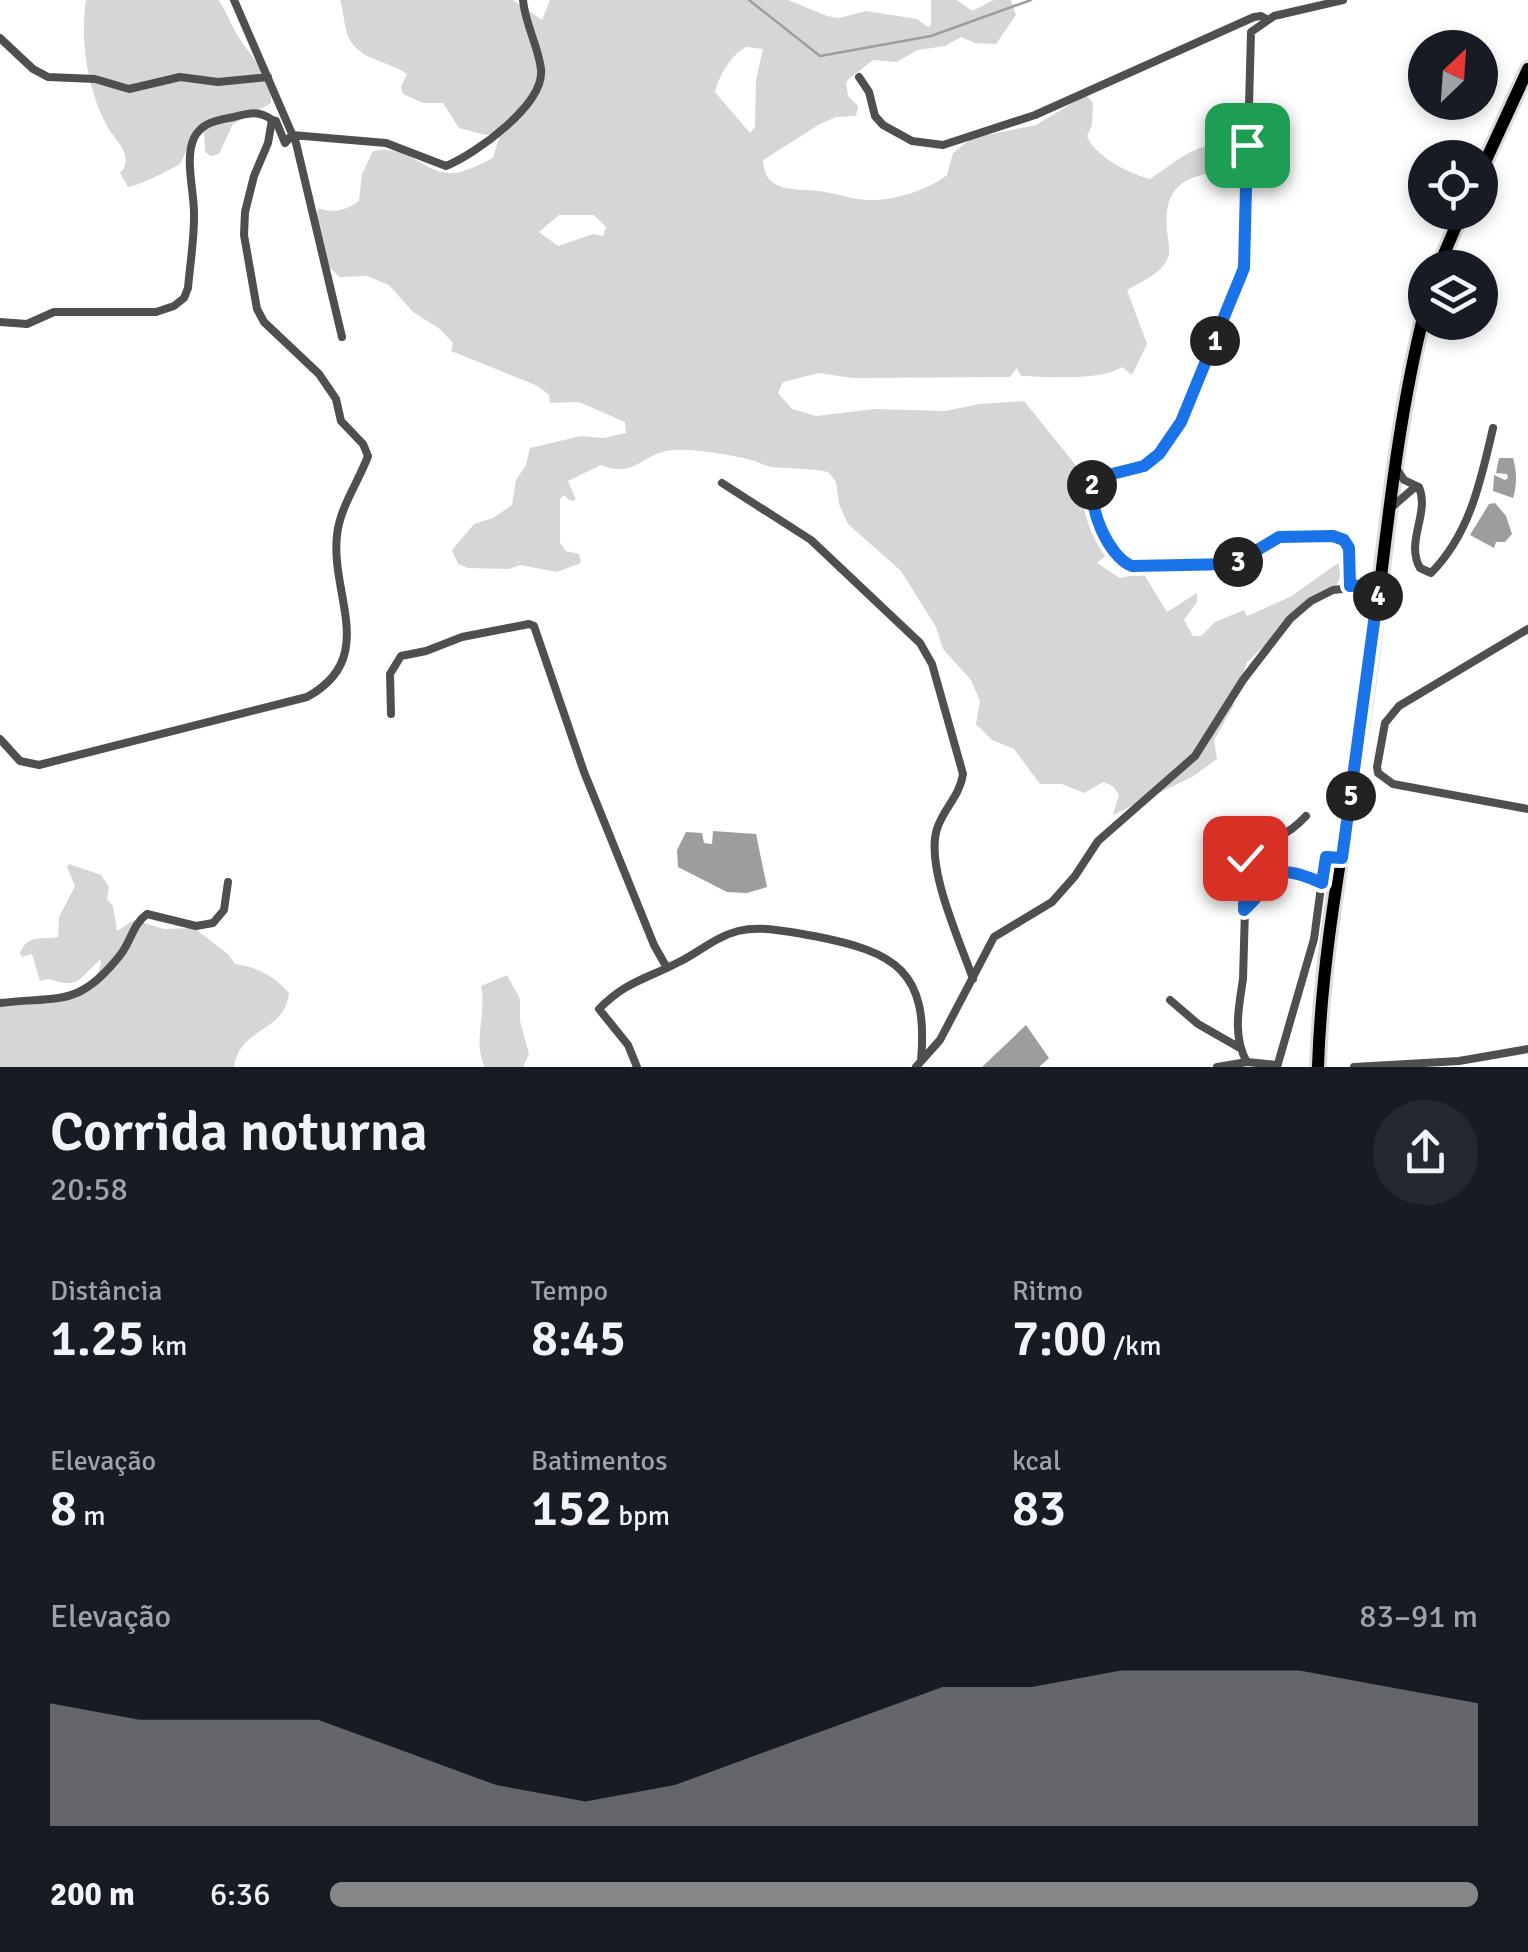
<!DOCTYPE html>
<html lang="pt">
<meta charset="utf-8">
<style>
:root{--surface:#171b24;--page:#242831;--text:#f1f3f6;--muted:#9ea1a6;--accent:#858687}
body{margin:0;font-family:Signika,sans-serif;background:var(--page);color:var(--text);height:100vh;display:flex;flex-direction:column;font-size:38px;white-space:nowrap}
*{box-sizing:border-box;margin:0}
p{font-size:32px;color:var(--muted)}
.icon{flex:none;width:55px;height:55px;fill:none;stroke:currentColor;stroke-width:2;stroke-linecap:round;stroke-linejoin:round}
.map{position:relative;height:1067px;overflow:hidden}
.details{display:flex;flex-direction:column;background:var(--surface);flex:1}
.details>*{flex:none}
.needle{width:65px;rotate:25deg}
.buttons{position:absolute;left:1408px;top:30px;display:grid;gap:20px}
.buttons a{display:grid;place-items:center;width:90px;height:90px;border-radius:50%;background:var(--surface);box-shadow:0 5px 15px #0003;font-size:50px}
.pin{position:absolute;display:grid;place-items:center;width:85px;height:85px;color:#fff;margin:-42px;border-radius:20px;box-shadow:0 5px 15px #0006}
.km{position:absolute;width:50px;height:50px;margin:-25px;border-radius:50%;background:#222;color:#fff;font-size:28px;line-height:50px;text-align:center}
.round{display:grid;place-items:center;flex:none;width:105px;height:105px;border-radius:52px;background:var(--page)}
.summary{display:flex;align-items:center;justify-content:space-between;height:170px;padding:0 50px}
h1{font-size:55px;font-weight:600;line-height:75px}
.stats{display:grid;grid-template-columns:repeat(3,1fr);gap:15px;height:170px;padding:10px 50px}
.stats div{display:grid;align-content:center}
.stats b{font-size:50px;font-weight:600}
.stats small{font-size:28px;font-weight:400}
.stats p{font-size:28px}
.chart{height:280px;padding:20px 50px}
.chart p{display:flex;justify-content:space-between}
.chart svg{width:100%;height:180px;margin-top:10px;fill:var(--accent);opacity:.7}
ul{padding:0 50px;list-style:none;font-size:32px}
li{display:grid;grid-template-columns:160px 120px 1fr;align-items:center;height:75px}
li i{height:25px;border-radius:12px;background:var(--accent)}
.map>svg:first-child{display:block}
.green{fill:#d6d6d6;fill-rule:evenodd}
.water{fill:#9d9d9d}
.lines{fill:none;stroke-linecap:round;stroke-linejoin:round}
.stream{stroke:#9d9d9d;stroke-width:2.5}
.primary-casing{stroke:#dbdbdb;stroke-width:18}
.street{stroke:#4f4f4f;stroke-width:8}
.primary{stroke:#000;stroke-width:12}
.route-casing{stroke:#fff;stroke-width:20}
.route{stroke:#1a73e8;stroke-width:12}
</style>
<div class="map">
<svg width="1528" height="1067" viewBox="0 0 1528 1067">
<rect width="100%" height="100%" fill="#fff"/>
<path class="green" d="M86,0H218C226,10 228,18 234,29C246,53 273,74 271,103L233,124L219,154L211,156L205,152L204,130L190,143L180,164C170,170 138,186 128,187L120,173C126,167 127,160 124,152C120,142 111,134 106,124C87,88 80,40 86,0Z
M340,0H513L542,20L550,0H788L827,16L839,18L866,11L917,19L928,27L931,25V0H957L972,11L994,0H1011L1016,15L996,44L975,43L961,37L945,46L918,50L896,62L873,60L849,79L846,82L848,96L858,106L856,116L836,117L820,124L763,160C764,194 796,188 818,191C831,192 844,197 857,199C885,204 925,192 947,175L953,153L972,138L1036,125L1086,95L1093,103L1092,125L1087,136C1094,156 1130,174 1150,179C1173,164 1204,134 1234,149L1223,172C1184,175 1163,187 1167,231C1168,242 1172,253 1166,262C1158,275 1139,283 1127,290L1147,344L1132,375L1122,367C1101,381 1048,377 1021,376L1017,368L1010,377L852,378L818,373L783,382L778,393L792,409L816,416L875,409L945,411L980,404L1024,401L1086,478L1109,553L1097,563L1120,578L1143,573L1167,612L1197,593V602L1184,620L1193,636H1201L1215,622L1244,610L1247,616L1290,597L1338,563L1342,573L1333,593L1303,611L1247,662L1237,695L1230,700L1234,705L1214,740L1217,759L1192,777L1113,815L1119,795L1113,786L1103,782L1084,793L1062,784H1040L1014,749L992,740L976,724L980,701L971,680L943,649L936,627L901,571L848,524L839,504L836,482L828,472C809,468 792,469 773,467C766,467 759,462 751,460C735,455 690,448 673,450C641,453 636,479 601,465L568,481L576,500L571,501L563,495L560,500V543L566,551L579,554L581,563L557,572L520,565L509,569L468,568L458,564L452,550L474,524L493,518L512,505L516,480L526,465L530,448L581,436L604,438L626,433L625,422L579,402L550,403L549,395L538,386L451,351L453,343L440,329L413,312L389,285L367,276L340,277C317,259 317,240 317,212L319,208C331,214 348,210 359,201L362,174L373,151C411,145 420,171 448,173C464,174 480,164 493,158L499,138L496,134L485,135L459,128L443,103H423L403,94L401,87L407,74C389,61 362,61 350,40C344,30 344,12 340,0ZM746,47L763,49L756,80L755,127L750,133L715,92C719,76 731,55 746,47ZM559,215H594L606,227L603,236L593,234L558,246L539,232Z
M69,864L101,875L109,887L107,899L113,906L117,931L134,920L164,929L194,928L229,955L235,964C257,967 274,976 289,993C285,1033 239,1027 234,1067H0V1002C31,1000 100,1002 101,959C79,977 81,990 49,979L40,981L32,954L22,957L20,953C27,934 43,940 58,937L59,917L75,886L67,867Z
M507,975L520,999V1021L529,1054L523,1067H485C472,1040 487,1016 481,986Z"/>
<path class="water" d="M1499,458H1513C1517,472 1517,485 1513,498L1493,491L1494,475L1505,480L1508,478L1507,474L1496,473Z
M1495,503L1506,516L1512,534L1505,542H1496L1494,548L1470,535L1489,504Z
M713,831L756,834L767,887L747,893L727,892L678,867L677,850L686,832L702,833L704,843L712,844Z
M1026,1025L1049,1058L1039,1067H982Z"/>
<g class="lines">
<path class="stream" d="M749,0L820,56L931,36L1031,0"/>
<g class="primary-casing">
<path id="primary" d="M1480,173L1528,69
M1438,268L1462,212
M1318,1067C1322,937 1351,809 1368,680C1385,557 1394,431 1425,310"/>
</g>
<path class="street" d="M234,0L296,143L342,337
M1343,0L1274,16L1251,32L1245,252C1241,289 1184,431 1157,455C1142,469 1120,474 1100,477L1094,481L1092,496L1109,547L1116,556L1132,566L1233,564L1279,537L1333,536L1339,537L1349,547L1350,587
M0,38L33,69L48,77L95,79L129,89L180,77L218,82L268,77
M859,77L869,92L875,116L883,125L912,141L943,145L1035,115L1254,17L1261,16L1266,19
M0,322L27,324L54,312H156L174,306L184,298L188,288C190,265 194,241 194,217C195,193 184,160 194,138C202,122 218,120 234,117C249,113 259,110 272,120
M1396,468L1404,480L1419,487C1430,514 1405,541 1420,568L1431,573C1470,534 1481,480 1493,428
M722,483L811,540L920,643L932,664L963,774C960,796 943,809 937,829C925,867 960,941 973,979
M1392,507L1415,487
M1528,629L1399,706L1385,723L1377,767L1378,773L1393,784L1528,809
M391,714L390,674L401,656L426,651L462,637L529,624L534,626L584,772L654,945L667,968
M0,739L20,761L39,765L307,697C379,658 330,595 337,535C340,507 358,483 368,456L363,444L341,421L336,399L319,374L264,322L257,309L244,235L245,212L254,176L268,143L272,120L276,121L285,143L292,135L386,143L446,166C476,154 545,104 541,69C538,45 525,24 523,0
M1245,910L1285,870L1322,883
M1170,1000L1198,1024L1240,1048
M0,1003C60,996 79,1008 121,954C131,941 133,924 147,914L196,926L213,923L224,910L228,882
M1247,1062C1232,1037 1239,1006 1243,979L1247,840L1249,837C1275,841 1287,836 1306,816
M637,1067L628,1045L599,1009C627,981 644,980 677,963C698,953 715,937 738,931C762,925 790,932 814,936C896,952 929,971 921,1061
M916,1067L940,1040L994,937L1052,902L1075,876L1098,841L1195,756L1243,680L1290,619L1311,601L1333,590L1379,585
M1217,1067L1247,1062L1277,1065
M1277,1067L1314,939L1325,857L1340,858
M1354,1067L1459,1061L1528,1049"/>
<use href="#primary" class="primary"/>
</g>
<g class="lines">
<g class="route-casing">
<path id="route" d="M1245,858L1244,910C1281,876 1269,860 1322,883L1326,857L1342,858L1379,585L1350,586L1349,548L1344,540L1333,536L1279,537L1234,564L1132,566C1108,557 1086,504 1094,481L1100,477L1144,466L1159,454L1181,422L1244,268L1247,145"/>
</g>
<use href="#route" class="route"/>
</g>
</svg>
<div class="buttons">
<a><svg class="needle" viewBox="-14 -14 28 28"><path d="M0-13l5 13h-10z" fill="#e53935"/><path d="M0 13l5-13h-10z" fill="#9ea1a6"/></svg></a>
<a><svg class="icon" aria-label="locate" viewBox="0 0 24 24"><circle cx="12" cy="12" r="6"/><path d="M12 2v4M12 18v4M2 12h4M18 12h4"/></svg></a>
<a><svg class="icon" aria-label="layers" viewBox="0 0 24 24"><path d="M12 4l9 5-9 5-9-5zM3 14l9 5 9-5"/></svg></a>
</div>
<div class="pin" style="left:1247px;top:145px;background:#1e9e55"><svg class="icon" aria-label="arrive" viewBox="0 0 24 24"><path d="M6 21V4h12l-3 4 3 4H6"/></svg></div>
<div class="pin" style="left:1245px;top:858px;background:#d93025"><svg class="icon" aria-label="check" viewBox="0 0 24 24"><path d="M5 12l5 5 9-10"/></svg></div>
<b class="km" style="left:1215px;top:341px">1</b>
<b class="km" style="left:1092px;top:485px">2</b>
<b class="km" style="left:1238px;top:562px">3</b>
<b class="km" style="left:1378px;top:596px">4</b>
<b class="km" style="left:1351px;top:796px">5</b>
</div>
<section class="details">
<div class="summary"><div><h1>Corrida noturna</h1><p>20:58</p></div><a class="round"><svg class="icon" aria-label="share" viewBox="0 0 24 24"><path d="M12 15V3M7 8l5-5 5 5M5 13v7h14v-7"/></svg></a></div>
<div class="stats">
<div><p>Distância</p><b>1.25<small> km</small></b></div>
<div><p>Tempo</p><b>8:45</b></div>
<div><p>Ritmo</p><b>7:00<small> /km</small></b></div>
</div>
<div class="stats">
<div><p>Elevação</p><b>8<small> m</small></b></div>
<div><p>Batimentos</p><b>152<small> bpm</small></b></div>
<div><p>kcal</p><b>83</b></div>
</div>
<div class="chart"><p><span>Elevação</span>83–91 m</p>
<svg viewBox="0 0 160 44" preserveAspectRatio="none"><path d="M0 44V14L10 18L20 18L30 18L40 26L50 34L60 38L70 34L80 26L90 18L100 10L110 10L120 6L130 6L140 6L150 10L160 14V44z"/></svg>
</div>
<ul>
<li><b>200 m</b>6:36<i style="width:100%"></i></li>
</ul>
</section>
